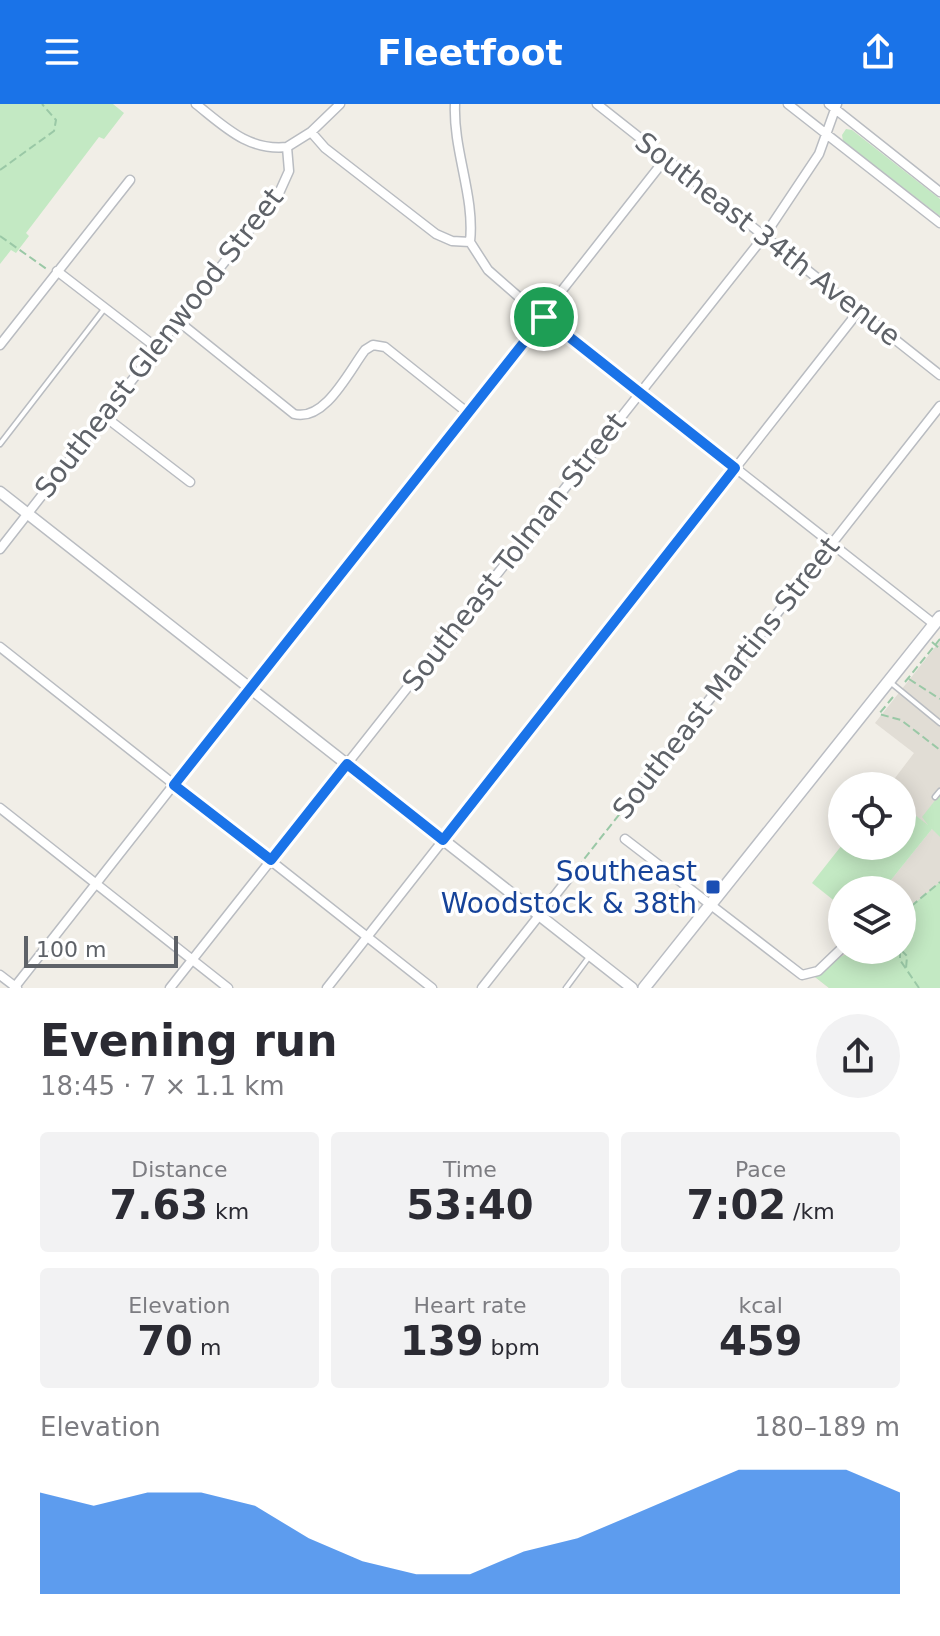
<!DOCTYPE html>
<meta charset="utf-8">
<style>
:root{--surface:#fff;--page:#f2f2f3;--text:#2b2b33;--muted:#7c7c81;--accent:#1a73e8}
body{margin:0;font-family:"DejaVu Sans",sans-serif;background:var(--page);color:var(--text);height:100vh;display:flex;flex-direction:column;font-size:30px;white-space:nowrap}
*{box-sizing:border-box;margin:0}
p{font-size:26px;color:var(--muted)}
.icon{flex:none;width:44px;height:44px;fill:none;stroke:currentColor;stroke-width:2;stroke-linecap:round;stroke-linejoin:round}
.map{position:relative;height:884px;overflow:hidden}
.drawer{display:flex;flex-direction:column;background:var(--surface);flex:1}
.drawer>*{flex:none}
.buttons{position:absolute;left:828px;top:668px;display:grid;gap:16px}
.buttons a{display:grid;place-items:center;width:88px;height:88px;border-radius:50%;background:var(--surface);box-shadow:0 4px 20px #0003;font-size:40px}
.scale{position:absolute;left:24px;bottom:20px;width:154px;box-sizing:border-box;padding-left:8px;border:4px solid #5e6268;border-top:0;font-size:22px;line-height:28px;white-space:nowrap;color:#5e6268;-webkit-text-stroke:6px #fff;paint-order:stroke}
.pin{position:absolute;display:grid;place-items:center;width:68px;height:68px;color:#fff;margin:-34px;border:4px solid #fff;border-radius:50%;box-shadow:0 2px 8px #0007}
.round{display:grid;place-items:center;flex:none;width:84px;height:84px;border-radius:42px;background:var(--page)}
.head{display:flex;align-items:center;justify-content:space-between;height:136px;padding:0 40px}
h1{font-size:44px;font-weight:700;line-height:60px}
.metrics{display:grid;grid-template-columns:repeat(3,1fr);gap:12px;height:136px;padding:8px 40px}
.metrics div{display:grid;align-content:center;border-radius:8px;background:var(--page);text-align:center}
.metrics b{font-size:40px;font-weight:700}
.metrics small{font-size:22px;font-weight:400}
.metrics p{font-size:22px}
.chart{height:224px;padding:16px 40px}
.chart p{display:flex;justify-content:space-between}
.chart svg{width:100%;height:144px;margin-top:8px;fill:var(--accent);opacity:.7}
header{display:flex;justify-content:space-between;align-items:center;height:104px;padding:0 40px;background:var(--accent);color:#fff;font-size:36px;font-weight:700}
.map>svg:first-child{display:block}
.education{fill:#e1ddd5}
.green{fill:#c3e9c3}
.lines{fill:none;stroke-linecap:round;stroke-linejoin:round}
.service-casing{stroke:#b9bcc1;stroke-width:7}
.minor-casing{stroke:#b9bcc1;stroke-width:11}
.tertiary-casing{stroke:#b9bcc1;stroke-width:13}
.secondary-casing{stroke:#babdc3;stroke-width:14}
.path{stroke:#9ac8a6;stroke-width:2;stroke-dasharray:8 4;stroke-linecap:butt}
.service{stroke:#fff;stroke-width:4}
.minor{stroke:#fff;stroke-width:8}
.tertiary{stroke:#fff;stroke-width:10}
.secondary{stroke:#fff;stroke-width:11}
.route-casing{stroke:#fff;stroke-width:16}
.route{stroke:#1a73e8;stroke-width:10}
.transit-dot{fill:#1a4fb4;stroke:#fff;stroke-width:3}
.labels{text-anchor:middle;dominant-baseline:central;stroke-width:7;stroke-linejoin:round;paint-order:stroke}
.street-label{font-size:28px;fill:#5e6268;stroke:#fff}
.transit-label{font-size:28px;fill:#164399;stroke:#fff;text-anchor:end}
</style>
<header><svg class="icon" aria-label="menu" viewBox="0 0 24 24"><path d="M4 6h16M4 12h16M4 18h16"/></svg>Fleetfoot<svg class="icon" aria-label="share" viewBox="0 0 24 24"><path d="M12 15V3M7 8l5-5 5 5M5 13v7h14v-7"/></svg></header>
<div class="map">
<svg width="940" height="884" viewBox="0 0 940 884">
<rect width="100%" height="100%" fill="#f1eee7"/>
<path class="education" d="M940,537V884H829L815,873L842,838V846H902V786H883L932,725L902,701V682H889L914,649L875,619Z"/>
<path class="green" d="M0,0H113L124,9L104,35L99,33L26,129L29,132L16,149L11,146L0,160Z
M846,25L852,26L940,95V112L843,37L842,31Z
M940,690V733L932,725L883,786H842V803L812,779L842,741L902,742V701L928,721L922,713Z
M940,778V884H829L815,873C846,842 860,846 902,846V810Z"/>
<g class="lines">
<g class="service-casing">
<path id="service" d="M0,340L105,204
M890,578L940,619
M935,693L940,687
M566,884L589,853"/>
</g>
<g class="minor-casing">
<path id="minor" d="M196,0C225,23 248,47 287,43
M455,0C453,47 475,92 470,138
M597,0L940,271
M788,0L940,119
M829,0L940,88
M311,28L325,44L436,130L452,137L470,138L488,166L528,201L934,520
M57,167L157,244
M178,217L294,310C325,318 349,267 365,246L373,241L385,243L468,309
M0,241L130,76
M104,312L190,378
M0,445L280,87L289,67L287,43L311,28L340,0
M0,543L432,884
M643,680L940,302
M0,704L228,884
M625,735L802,871L818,867L842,844
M0,871L17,884
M14,884L666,54
M170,884L765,131L819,50L837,0
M327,884L858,208
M482,884L571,771"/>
</g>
<g class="tertiary-casing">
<path id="tertiary" d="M0,388L632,884"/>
</g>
<g class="secondary-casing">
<path id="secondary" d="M644,884L940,513"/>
</g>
<path class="path" d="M0,66L54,27L56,16L42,0
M0,132L48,166
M932,538L940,545
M909,575L940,595
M905,578L940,535
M893,593L879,610L901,616L940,646
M577,764L637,688
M902,810L940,778
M900,846V856L919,884
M901,846L907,852L906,865"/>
<use href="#service" class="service"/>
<use href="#minor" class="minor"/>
<use href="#tertiary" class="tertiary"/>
<use href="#secondary" class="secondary"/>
</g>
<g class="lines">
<g class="route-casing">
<path id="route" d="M544,213L735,364L443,736L347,660L271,756L174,681Z"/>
</g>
<use href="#route" class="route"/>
</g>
<rect class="transit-dot" x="705" y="775" width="16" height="16" rx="4"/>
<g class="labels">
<g class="street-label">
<text transform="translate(768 135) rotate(38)">Southeast 34th Avenue</text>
<text transform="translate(159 239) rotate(-52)">Southeast Glenwood Street</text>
<text transform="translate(514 448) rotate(-52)">Southeast Tolman Street</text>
<text transform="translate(726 574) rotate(-52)">Southeast Martins Street</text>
</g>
<g class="transit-label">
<text x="697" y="767">Southeast<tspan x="697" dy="32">Woodstock &amp; 38th</tspan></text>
</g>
</g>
</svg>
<div class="buttons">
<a><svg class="icon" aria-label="locate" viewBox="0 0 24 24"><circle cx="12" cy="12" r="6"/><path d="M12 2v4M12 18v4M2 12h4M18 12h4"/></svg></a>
<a><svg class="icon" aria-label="layers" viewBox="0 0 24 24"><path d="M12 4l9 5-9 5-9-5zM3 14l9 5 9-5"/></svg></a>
</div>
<div class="scale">100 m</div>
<div class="pin" style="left:544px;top:213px;background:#1e9e55"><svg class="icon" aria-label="arrive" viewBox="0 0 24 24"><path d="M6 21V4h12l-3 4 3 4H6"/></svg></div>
</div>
<section class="drawer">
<div class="head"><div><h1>Evening run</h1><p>18:45 · 7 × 1.1 km</p></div><a class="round"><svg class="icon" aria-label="share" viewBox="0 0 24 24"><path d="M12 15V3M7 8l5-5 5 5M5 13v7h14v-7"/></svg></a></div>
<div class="metrics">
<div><p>Distance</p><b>7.63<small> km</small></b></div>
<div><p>Time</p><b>53:40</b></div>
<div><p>Pace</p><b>7:02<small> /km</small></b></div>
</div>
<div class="metrics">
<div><p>Elevation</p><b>70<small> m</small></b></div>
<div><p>Heart rate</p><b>139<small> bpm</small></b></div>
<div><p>kcal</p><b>459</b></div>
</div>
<div class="chart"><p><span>Elevation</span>180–189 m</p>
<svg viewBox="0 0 160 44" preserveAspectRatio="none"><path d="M0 44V13L10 17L20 13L30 13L40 17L50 27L60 34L70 38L80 38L90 31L100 27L110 20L120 13L130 6L140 6L150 6L160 13V44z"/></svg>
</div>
</section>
